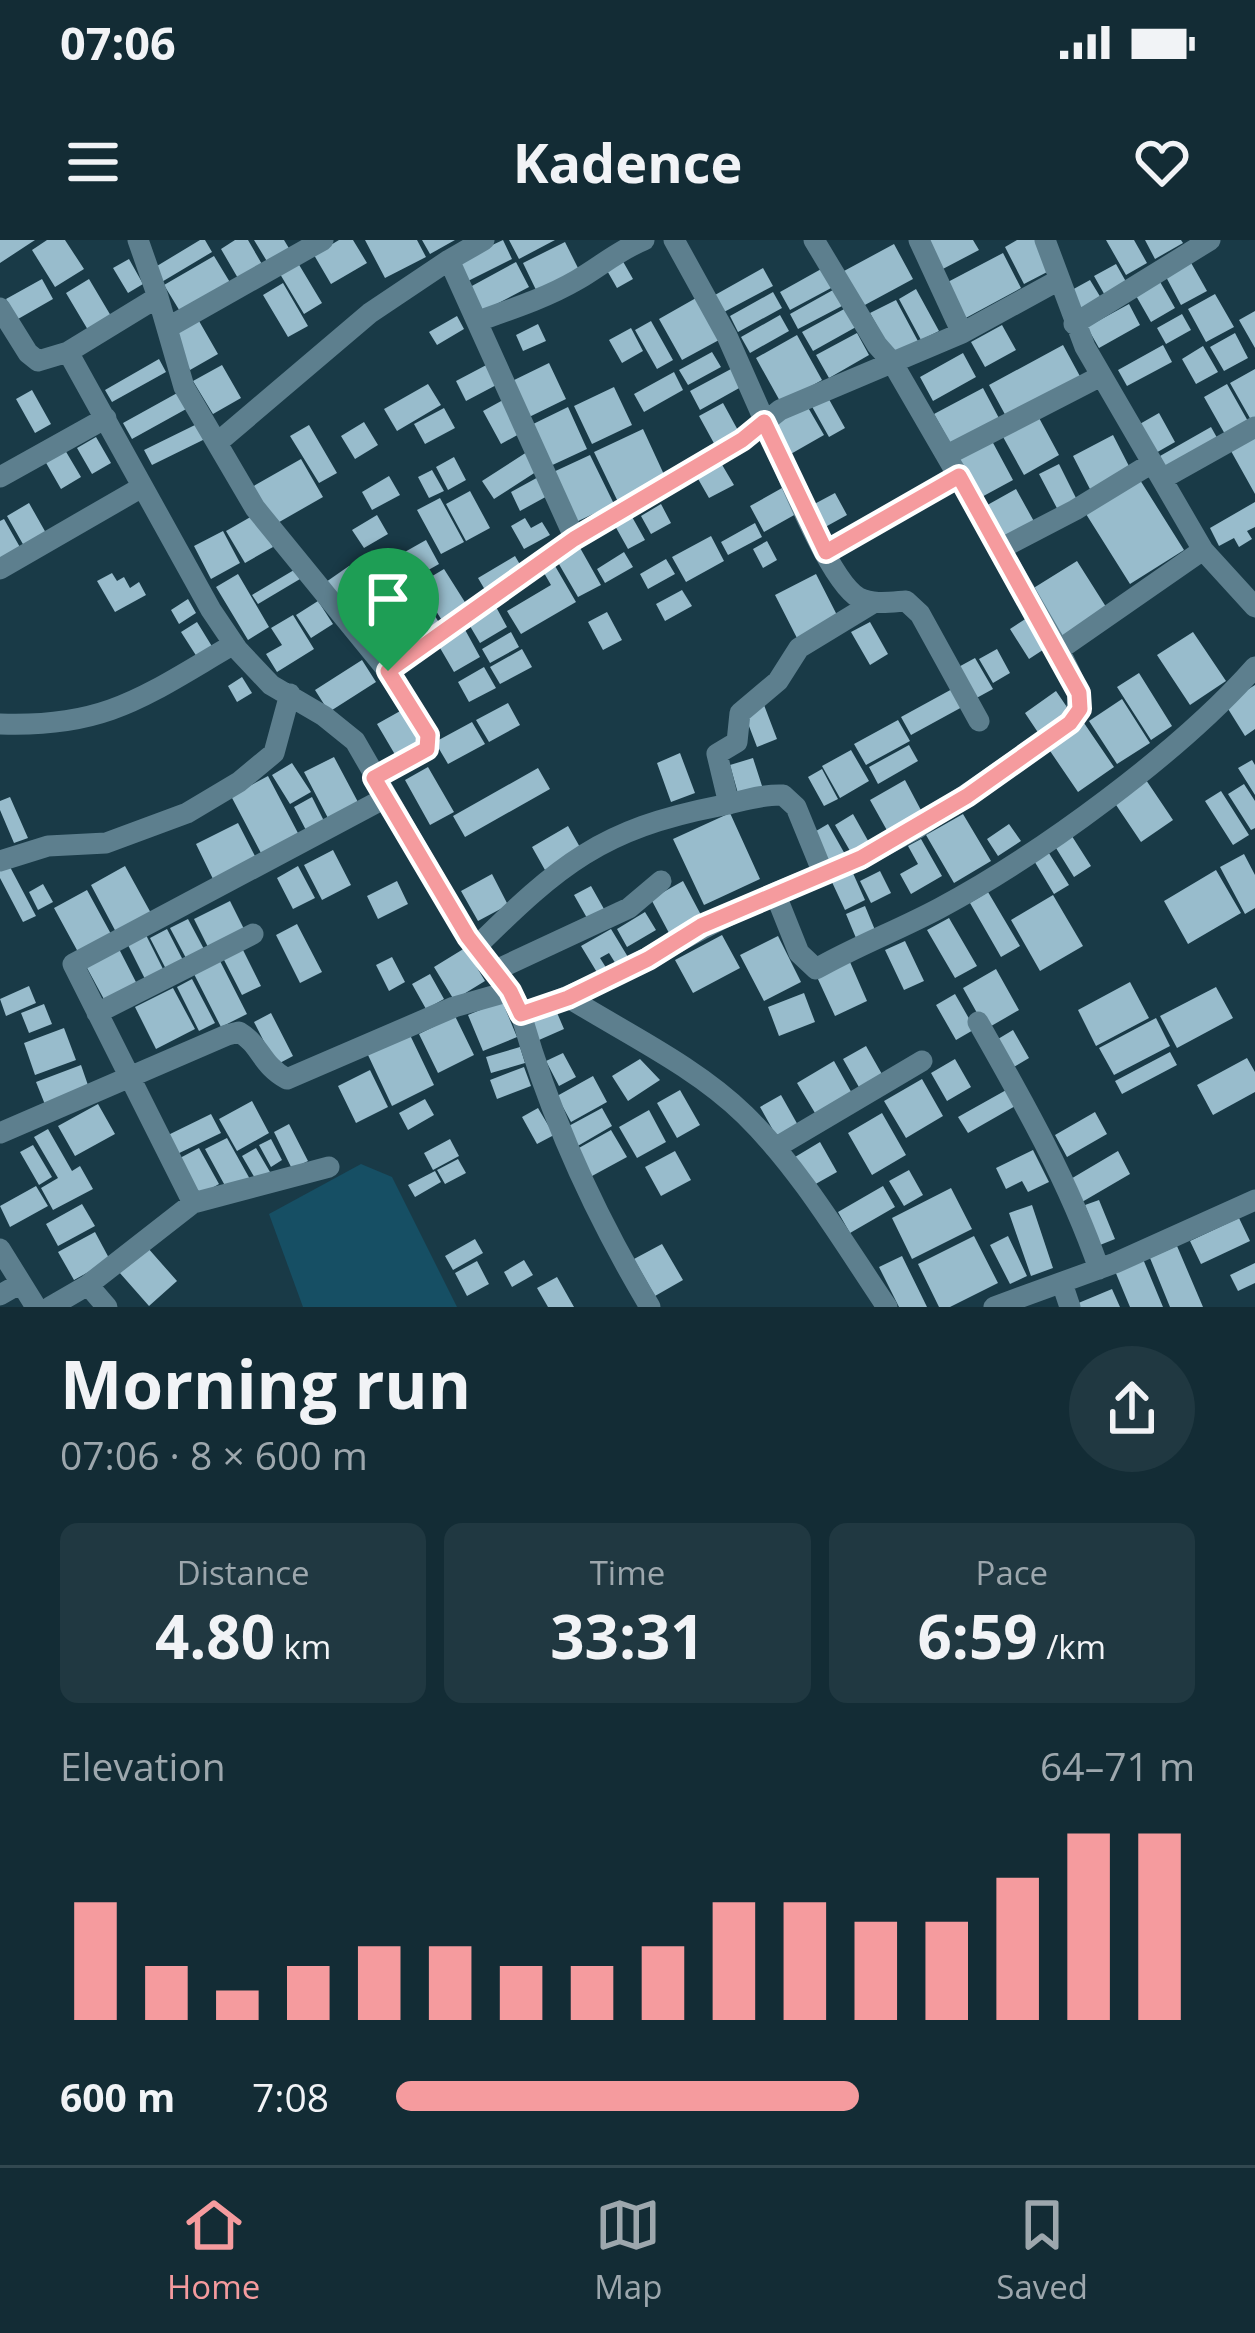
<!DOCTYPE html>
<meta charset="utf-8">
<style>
:root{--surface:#132c35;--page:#203841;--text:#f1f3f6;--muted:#9da7ad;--line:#324850;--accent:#f59b9e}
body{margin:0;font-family:"Open Sans",sans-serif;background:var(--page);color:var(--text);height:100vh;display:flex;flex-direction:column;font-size:45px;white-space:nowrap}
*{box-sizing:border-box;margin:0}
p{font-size:39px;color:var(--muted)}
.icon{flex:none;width:66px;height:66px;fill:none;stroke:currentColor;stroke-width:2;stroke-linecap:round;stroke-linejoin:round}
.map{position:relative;height:1067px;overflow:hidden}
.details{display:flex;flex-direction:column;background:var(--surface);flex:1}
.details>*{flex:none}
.pin{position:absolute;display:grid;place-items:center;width:102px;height:102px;color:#fff;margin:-123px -51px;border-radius:50% 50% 50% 0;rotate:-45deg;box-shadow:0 0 12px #0007}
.pin .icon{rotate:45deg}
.round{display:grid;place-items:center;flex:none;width:126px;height:126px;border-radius:63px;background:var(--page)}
.head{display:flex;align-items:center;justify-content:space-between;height:204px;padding:0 60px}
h1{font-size:66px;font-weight:700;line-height:90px}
.stats{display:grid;grid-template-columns:repeat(3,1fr);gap:18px;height:204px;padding:12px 60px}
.stats div{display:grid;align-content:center;border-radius:18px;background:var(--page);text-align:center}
.stats b{font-size:60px;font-weight:700}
.stats small{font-size:33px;font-weight:400}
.stats p{font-size:33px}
.chart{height:336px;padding:24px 60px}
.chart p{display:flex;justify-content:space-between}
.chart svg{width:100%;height:216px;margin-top:12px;stroke:var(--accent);stroke-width:6}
ul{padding:0 60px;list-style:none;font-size:39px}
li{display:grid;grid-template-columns:192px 144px 1fr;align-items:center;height:90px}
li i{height:30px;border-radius:15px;background:var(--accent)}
.status{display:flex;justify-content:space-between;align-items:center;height:84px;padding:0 60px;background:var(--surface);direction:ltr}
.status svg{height:33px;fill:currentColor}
header{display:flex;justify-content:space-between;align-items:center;height:156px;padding:0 60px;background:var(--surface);font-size:54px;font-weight:700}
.dock{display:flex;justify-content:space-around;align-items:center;height:168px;border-top:3px solid var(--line);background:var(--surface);font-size:33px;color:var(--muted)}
.dock a{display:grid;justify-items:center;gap:6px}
.dock .on{color:var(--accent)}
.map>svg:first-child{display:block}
.green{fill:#164f64}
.building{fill:#98bccc}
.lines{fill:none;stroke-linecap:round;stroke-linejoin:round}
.street{stroke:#5d7f8e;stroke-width:21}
.route-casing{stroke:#fff;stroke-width:24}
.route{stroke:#f59b9e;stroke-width:15}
</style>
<div class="status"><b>07:06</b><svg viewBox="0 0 49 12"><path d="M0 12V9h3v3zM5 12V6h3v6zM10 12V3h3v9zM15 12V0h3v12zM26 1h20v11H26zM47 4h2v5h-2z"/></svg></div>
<header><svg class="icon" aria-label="menu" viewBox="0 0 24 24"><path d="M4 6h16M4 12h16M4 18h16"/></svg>Kadence<svg class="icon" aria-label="heart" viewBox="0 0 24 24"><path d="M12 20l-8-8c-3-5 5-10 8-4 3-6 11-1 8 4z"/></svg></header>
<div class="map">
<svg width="1255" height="1067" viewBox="0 0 1255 1067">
<rect width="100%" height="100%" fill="#193a47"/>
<path class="green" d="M361,924L392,937L457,1067H303L269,974Z"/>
<path class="building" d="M0,0H35L0,23Z
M47,0H65L84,29L55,47L32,10Z
M200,0H205L212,12L160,43L152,29Z
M235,0H248L263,26L239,40L221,9Z
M254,0H284L290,10L268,23Z
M339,0H353L367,23L331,44L314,15Z
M365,0H417L426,17L385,38Z
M422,0H455L430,14Z
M503,0L512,19L468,41L458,21Z
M509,0H555L519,19Z
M923,0H973L979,10L939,31Z
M1017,0H1035L1051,30L1024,44L1005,7Z
M1106,0H1134L1147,23L1126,35Z
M1145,0H1181L1183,3L1155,19Z
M565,2L579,30L537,52L523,23Z
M894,4L913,39L863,66L844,31Z
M1003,13L1021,48L962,80L944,44Z
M214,16L231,44L181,73L164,45Z
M621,18L633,39L617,48L605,27Z
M129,19L143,44L128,53L113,28Z
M1190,21L1207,51L1181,65L1165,35Z
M516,22L529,47L483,71L470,47Z
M298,23L322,63L304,74L280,34Z
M1116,24L1129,47L1107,59L1094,36Z
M763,28L773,46L724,72L715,55Z
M823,28L833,47L790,70L780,52Z
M42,39L53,59L18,79L6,59Z
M89,39L111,76L88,90L66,53Z
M1090,40L1101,58L1081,69L1070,51Z
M1159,40L1175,68L1151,82L1135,54Z
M283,43L308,86L288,97L263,55Z
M916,49L939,91L921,100L899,59Z
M833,50L842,66L798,89L790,74Z
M773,52L782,68L738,92L730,76Z
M1215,54L1234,87L1206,102L1188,69Z
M696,58L719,100L682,120L659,79Z
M896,60L919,103L894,117L870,73Z
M1129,64L1140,85L1099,108L1087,87Z
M846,68L856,87L813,111L802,92Z
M1255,71V108L1239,80Z
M1182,74L1191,90L1166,104L1157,88Z
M780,75L789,91L750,113L741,97Z
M457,76L464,89L437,105L429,92Z
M199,81L218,114L190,130L170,97Z
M651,81L673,120L657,129L635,90Z
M538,84L546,101L523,111L516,95Z
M1002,85L1016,110L985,127L971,102Z
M631,88L643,111L622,123L609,100Z
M857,93L869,115L829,138L816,115Z
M1235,93L1248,118L1224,131L1210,107Z
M797,95L822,140L781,163L756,118Z
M1063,105L1082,140L1008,180L989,145Z
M1163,105L1172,122L1127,146L1118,130Z
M1203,106L1218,132L1196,144L1182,119Z
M712,112L721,127L688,145L679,130Z
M963,113L976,137L933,161L920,137Z
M159,119L166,132L112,162L105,150Z
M492,122L502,142L466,161L456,141Z
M549,123L566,159L525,179L508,143Z
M222,125L241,158L213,174L193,141Z
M731,129L741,147L700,170L690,151Z
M1255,129V178L1251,180L1230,143Z
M674,132L683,150L644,172L634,154Z
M428,144L441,165L397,191L384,169Z
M1227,144L1249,183L1226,196L1204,157Z
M614,147L632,185L592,204L574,166Z
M983,148L1001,182L953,208L934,174Z
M32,150L51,184L35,193L16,159Z
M179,152L188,168L132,199L123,183Z
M826,154L845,188L829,197L810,163Z
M503,160L521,193L501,204L483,171Z
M723,163L740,194L716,207L699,176Z
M806,164L824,195L789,215L771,183Z
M568,167L587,209L546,228L527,187Z
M444,168L455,188L425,204L414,184Z
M1159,173L1175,202L1154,214L1138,185Z
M1038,176L1059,215L1024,235L1002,195Z
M364,182L378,205L355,219L341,196Z
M197,184L205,199L152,225L144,210Z
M309,185L337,233L319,243L290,196Z
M1211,187L1220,203L1168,232L1160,216Z
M643,189L667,241L619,264L594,212Z
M1113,195L1131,230L1091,251L1073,216Z
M96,197L111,223L92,234L77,208Z
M1255,198V254L1231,211Z
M992,201L1013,240L978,259L957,220Z
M65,210L81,237L61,249L45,221Z
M530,210L542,228L494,259L482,241Z
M590,215L614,264L572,284L549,234Z
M454,217L466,240L448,250L436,227Z
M301,219L323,257L274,285L252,247Z
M721,223L734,245L709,258L697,237Z
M1059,224L1079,264L1060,274L1039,234Z
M432,230L444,251L429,258L418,237Z
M542,235L551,254L520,271L511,252Z
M389,236L400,255L372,270L362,252Z
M1140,240L1184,310L1130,344L1086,274Z
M782,248L796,274L764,292L750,266Z
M1016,249L1036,285L1002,304L982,268Z
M470,251L490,288L466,301L446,264Z
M835,253L847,275L818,291L805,269Z
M440,258L464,302L441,314L417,270Z
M1255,262V287L1247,291L1252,299L1239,307L1234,298L1219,306L1210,288Z
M29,263L46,293L24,306L7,276Z
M661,264L671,283L651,294L641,276Z
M254,275L273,307L245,323L226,291Z
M377,275L388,294L364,308L352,290Z
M631,275L645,300L628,309L614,284Z
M525,278L531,288L542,282L550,295L524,309L511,286Z
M4,279L21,309L0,321V281Z
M755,283L762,297L728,315L721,302Z
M223,291L240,323L211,339L194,306Z
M711,296L724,321L686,342L672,317Z
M426,300L439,324L416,337L403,313Z
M767,301L777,320L763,328L753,309Z
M579,306L601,345L578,357L556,319Z
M624,312L633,327L605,343L597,329Z
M515,316L525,333L488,355L478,338Z
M551,319L576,362L521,394L507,371L551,345L540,326Z
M666,319L675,334L648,349L640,334Z
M1077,321L1108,370L1064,398L1032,349Z
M349,326L374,361L351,377L326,342Z
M444,329L468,367L443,382L419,344Z
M294,330L300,339L258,364L252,355Z
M112,333L117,341L124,337L130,348L139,342L146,355L115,372L97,341Z
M238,334L269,387L248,400L216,347Z
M816,334L839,379L798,400L775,355Z
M682,350L692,366L665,381L656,364Z
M188,359L196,373L179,384L171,370Z
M425,360L443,389L421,402L403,373Z
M318,361L333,384L311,398L296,375Z
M495,365L507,387L480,403L467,381Z
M607,372L622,400L603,410L588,382Z
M293,375L314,409L277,432L266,414L282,405L271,388Z
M1030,376L1049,406L1029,419L1010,389Z
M197,382L213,408L197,417L181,392Z
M870,382L888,414L870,425L851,392Z
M377,385L397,415L384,425L363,394Z
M463,386L480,417L454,432L436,401Z
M511,392L519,407L490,423L482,409Z
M1193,392L1226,441L1190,465L1157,415Z
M522,409L532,427L500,444L490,427Z
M997,409L1010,433L993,443L979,419Z
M975,418L993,449L971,461L953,430Z
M362,420L376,442L329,472L315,450Z
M484,427L496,448L469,462L458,442Z
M1139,433L1172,486L1151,500L1117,447Z
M242,437L252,453L237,462L228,446Z
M1255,445V489L1245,496L1225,464Z
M954,448L964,466L911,495L901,477Z
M1056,451L1071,473L1039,494L1025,473Z
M1122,459L1150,503L1117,524L1089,481Z
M508,463L520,485L489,502L476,480Z
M764,465L777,499L757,507L744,473Z
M402,470L422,504L397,518L377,484Z
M898,480L910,501L866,525L854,504Z
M472,482L485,504L448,524L435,502Z
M1084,483L1114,527L1078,552L1048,508Z
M909,505L918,521L878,544L869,527Z
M851,510L869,541L840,558L822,526Z
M680,513L695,553L671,562L657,523Z
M334,517L359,564L329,580L304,532Z
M753,518L763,549L739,557L730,525Z
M1252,520L1255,525V555L1238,528Z
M292,523L311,552L290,564L272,535Z
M428,527L454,572L430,585L405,540Z
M538,528L550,549L465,597L453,576Z
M822,529L838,559L824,566L808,537Z
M1142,534L1173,580L1141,602L1110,556Z
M268,536L299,595L262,615L231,556Z
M905,540L923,574L889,594L870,560Z
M1244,544L1255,561V588L1251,590L1228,554Z
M1221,551L1249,595L1233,605L1205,561Z
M10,557L28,598L14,603L0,570V561Z
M312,557L326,585L308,594L294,567Z
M730,573L760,639L704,665L673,599Z
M853,574L871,606L853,616L835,585Z
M963,574L991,621L954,643L926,595Z
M238,583L256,618L213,639L196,604Z
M828,584L846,616L829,625L811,594Z
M1009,584L1021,601L998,616L987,599Z
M568,586L581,609L545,630L532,607Z
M1068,590L1091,626L1074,637L1051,600Z
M921,599L942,636L911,654L900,634L918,624L908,606Z
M333,610L351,645L322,660L304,625Z
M1047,610L1069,645L1054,654L1033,619Z
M1244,614L1255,635V668L1245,674L1220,627Z
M9,625L36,676L23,682L0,638V630Z
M125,626L152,675L117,694L91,645Z
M298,626L315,658L293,669L277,638Z
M1216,630L1241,673L1188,704L1164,661Z
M852,631L865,660L845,670L831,640Z
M880,631L891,653L871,663L860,641Z
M492,634L508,665L478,681L461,651Z
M397,641L408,664L378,679L367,656Z
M683,641L701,675L669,693L651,659Z
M43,644L53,662L38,670L29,652Z
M591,646L604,669L587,678L574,655Z
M87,650L111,694L78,712L54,668Z
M988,652L1020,706L1001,717L970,663Z
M1053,655L1083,706L1040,731L1011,680Z
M230,661L245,691L209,709L194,679Z
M865,666L875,690L856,698L846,674Z
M645,672L656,690L627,707L617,689Z
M949,678L977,726L955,738L927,690Z
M188,679L205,711L187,720L170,688Z
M297,684L322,732L300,743L276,695Z
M167,689L186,726L169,735L150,698Z
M611,689L631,722L619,729L609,713L600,718L610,734L601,739L581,706Z
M145,693L165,733L147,743L127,703Z
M722,695L740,728L693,753L675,720Z
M778,696L801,742L764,761L740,715Z
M905,701L924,741L904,750L885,710Z
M241,706L261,746L242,755L222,716Z
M465,708L485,741L454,760L434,727Z
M119,709L138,746L106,763L86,726Z
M392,717L405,742L389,751L376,725Z
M220,721L247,774L221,787L194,734Z
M850,722L867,761L835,776L817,737Z
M996,729L1019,770L986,789L963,748Z
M430,734L444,759L426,769L412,744Z
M192,739L215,783L199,791L177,747Z
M1130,742L1149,778L1096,806L1078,770Z
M29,746L36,763L6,776L0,759Z
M1216,747L1233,778L1177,808L1160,776Z
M173,748L195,789L156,809L135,767Z
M804,753L815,782L779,796L768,767Z
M955,754L975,789L956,800L936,765Z
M502,761L517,797L483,811L468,775Z
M44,764L52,784L29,793L21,773Z
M555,768L564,789L539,800L530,780Z
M271,773L293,816L276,825L254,782Z
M455,776L474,815L438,833L419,794Z
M1156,778L1170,806L1114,835L1099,808Z
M64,788L76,820L35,835L24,803Z
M1013,790L1029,818L1009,830L993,802Z
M410,795L434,845L392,866L368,815Z
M866,806L883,836L860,849L843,819Z
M520,807L525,823L491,833L486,817Z
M1170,812L1177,825L1122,854L1115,841Z
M563,813L576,837L559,846L546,821Z
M1247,818L1255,832V852L1213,875L1197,845Z
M640,819L660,840L628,861L612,836Z
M955,819L971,847L947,861L931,833Z
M834,821L854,857L818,878L797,843Z
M81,825L90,851L46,867L36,842Z
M524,827L531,846L497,859L490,840Z
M370,830L388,867L356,883L338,846Z
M593,836L607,862L571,882L557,856Z
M922,839L943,876L906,898L884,861Z
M1008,849L1017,865L968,893L958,877Z
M680,850L700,885L677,898L657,863Z
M781,855L799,887L778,899L760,867Z
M425,859L434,875L408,890L399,873Z
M252,861L269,893L237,911L219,879Z
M98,864L115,894L75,916L58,886Z
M538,868L554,895L537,904L522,877Z
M602,868L612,886L576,907L565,888Z
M649,870L666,902L637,918L619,887Z
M1095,872L1107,894L1067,917L1055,895Z
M882,873L906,915L872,935L848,893Z
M211,874L221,893L173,916L164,897Z
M289,884L308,921L292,929L274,892Z
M48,889L72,931L80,926L93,949L53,970L41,948L58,938L34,897Z
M611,890L627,917L592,936L577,909Z
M227,898L251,941L229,953L205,909Z
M271,899L282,920L271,927L259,905Z
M450,899L459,916L433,930L424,913Z
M820,902L837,932L812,946L795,917Z
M33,905L52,937L39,945L20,912Z
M199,908L219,944L198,956L178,919Z
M256,908L270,932L256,940L242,916Z
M1033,910L1049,942L1028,952L1022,941L1006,949L996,928Z
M675,911L691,940L661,956L645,927Z
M1118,911L1130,934L1082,962L1069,940Z
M458,919L466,933L445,944L437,930Z
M909,930L923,955L904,966L889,941Z
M435,931L441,942L415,957L408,945Z
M36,946L48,966L10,987L0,966Z
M883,946L895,967L850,993L838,972Z
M951,948L972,989L912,1019L892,978Z
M1099,960L1115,999L1100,1005L1085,965Z
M82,964L95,986L58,1006L46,984Z
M1032,965L1053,1028L1031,1036L1009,973Z
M1239,978L1250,1001L1201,1024L1190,1001Z
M95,992L110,1020L74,1040L58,1012Z
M974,996L998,1043L950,1067H939L918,1024Z
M1008,996L1027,1036L1010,1044L990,1005Z
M475,999L483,1013L453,1030L445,1016Z
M662,1004L683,1040L655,1056L634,1019Z
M1177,1006L1203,1067H1170L1150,1018Z
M147,1007L177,1041L149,1066L119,1032Z
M902,1016L927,1067H899L879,1027Z
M1143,1019L1163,1067H1130L1115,1031Z
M524,1020L533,1035L512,1047L504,1032Z
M477,1021L489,1044L467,1056L455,1033Z
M1255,1023V1043L1238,1051L1230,1035Z
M557,1037L574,1067H548L537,1048Z
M1112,1049L1120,1067H1077L1076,1064Z"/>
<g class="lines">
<path class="street" d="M138,0L158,57
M484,0L449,20L575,299L743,200L765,182C781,218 828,341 859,358C873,365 891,362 906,361L920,374L979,481
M674,0L727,96L765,182L780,170L962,93L1057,41
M814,0L877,105L892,122L1059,410L1203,310
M919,0L962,93
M1045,0L1085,107L1203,310L1255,367
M0,68L28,113L38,121L68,112L158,57L184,147L255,268L388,431L428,495L427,509L374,538
M478,81C512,69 546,58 577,40C601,26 619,10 644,0
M1074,84L1210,0
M167,88L323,0
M68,112L211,370L238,410L271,445L324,476L355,501L468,697L510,751L521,774
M217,203L370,73L449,20
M947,215L1101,136
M0,237L106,178
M1162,239L1255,187
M1000,309L1075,270L1152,223
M826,312L959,236
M0,329L142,247
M388,431L575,299
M0,484C107,488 146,455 234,404
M729,564L717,514L737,502L740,473L778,441L799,408L873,363
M0,621L48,606L106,603L187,573L239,542L274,513L290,454
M775,653L861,618L916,589L1070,483C1088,457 1071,436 1059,410
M476,707C559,625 601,589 719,566C740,562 761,554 783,555L796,567L823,633
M496,730L629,668L661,641
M569,758C627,794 696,827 745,875C801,930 843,1002 887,1067
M97,773L253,694
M978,782C1023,861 1069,942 1099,1029
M0,893L227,795L239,792C262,806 260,824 287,839L454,767L510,751
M775,908L922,821
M193,963L73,724L387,557
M0,1009L36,1067
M1062,1043L1070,1067
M88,1045L193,963L329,927
M0,1055L21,1043
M50,1067L88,1045L107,1067
M650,1067C595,975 550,877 521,774C611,744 689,692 775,653L799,713L816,729C856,706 899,690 940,668C1041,614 1180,512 1255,427
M994,1067L1115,1023L1255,960"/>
</g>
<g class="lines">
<g class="route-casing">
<path id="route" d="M764,182L826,312L959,236L1079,453L1080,469L1070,483L967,556L861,618L701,686L648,719L568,758L521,774L510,751L468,697L374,538L427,509L428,495L388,431L574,299L742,200Z"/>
</g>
<use href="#route" class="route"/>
</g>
</svg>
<div class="pin" style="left:388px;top:431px;background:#1e9e55"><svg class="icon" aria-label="arrive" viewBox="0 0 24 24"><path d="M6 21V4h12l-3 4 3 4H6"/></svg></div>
</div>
<section class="details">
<div class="head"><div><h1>Morning run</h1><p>07:06 · 8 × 600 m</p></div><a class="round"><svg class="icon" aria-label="share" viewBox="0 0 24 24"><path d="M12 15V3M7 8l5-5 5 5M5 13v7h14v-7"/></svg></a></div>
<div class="stats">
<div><p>Distance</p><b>4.80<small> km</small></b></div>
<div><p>Time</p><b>33:31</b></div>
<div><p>Pace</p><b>6:59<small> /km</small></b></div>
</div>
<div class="chart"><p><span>Elevation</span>64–71 m</p>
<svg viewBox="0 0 160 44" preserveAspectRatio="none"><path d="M5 44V20M15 44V33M25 44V38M35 44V33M45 44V29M55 44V29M65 44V33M75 44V33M85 44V29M95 44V20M105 44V20M115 44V24M125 44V24M135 44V15M145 44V6M155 44V6"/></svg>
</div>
<ul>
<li><b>600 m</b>7:08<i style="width:58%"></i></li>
</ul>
</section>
<nav class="dock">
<a class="on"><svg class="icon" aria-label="home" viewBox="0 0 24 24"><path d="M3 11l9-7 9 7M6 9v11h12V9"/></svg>Home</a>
<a><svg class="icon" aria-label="map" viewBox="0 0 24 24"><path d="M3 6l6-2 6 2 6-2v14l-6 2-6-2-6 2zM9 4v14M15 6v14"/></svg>Map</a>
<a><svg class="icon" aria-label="saved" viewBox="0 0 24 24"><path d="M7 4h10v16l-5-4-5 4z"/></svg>Saved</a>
</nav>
